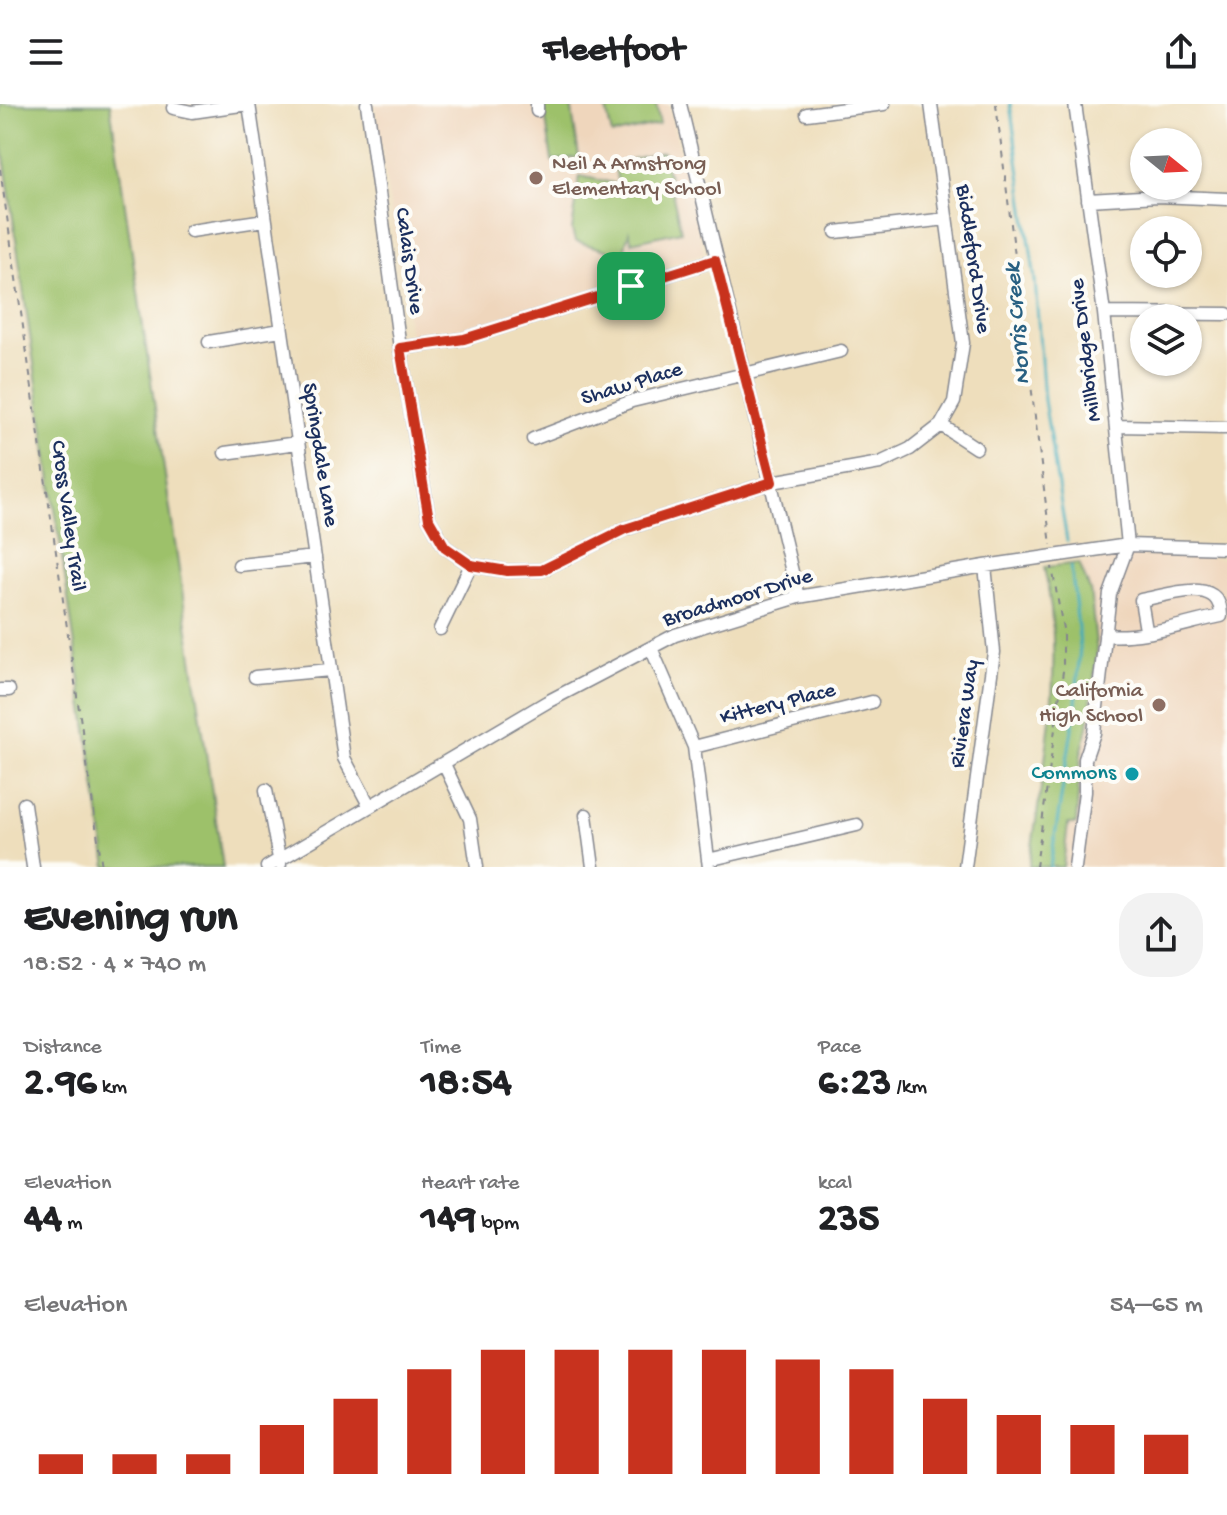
<!DOCTYPE html>
<meta charset="utf-8">
<style>
:root{--surface:#fff;--page:#f2f2f2;--text:#202124;--muted:#757577;--accent:#c8321e}
body{margin:0;font-family:"Gochi Hand",sans-serif;background:var(--page);color:var(--text);height:100vh;display:flex;flex-direction:column;font-size:30px;white-space:nowrap}
*{box-sizing:border-box;margin:0}
p{font-size:26px;color:var(--muted)}
.icon{flex:none;width:44px;height:44px;fill:none;stroke:currentColor;stroke-width:2;stroke-linecap:round;stroke-linejoin:round}
.map{position:relative;height:763px;overflow:hidden}
.side{display:flex;flex-direction:column;background:var(--surface);flex:1}
.side>*{flex:none}
.needle{width:52px;rotate:108deg}
.fabs{position:absolute;left:1130px;top:24px;display:grid;gap:16px}
.fabs a{display:grid;place-items:center;width:72px;height:72px;border-radius:50%;background:var(--surface);box-shadow:0 2px 6px #0004;font-size:40px}
.pin{position:absolute;display:grid;place-items:center;width:68px;height:68px;color:#fff;margin:-34px;border-radius:16px;box-shadow:0 4px 12px #0006}
.round{display:grid;place-items:center;flex:none;width:84px;height:84px;border-radius:32px;background:var(--page)}
.summary{display:flex;align-items:center;justify-content:space-between;height:136px;padding:0 24px}
h1{font-size:44px;font-weight:700;line-height:60px}
.metrics{display:grid;grid-template-columns:repeat(3,1fr);gap:12px;height:136px;padding:8px 24px}
.metrics div{display:grid;align-content:center}
.metrics b{font-size:40px;font-weight:700}
.metrics small{font-size:22px;font-weight:400}
.metrics p{font-size:22px}
.chart{height:224px;padding:16px 24px}
.chart p{display:flex;justify-content:space-between}
.chart svg{width:100%;height:144px;margin-top:8px;stroke:var(--accent);stroke-width:6}
header{display:flex;justify-content:space-between;align-items:center;height:104px;padding:0 24px;background:var(--surface);font-size:36px;font-weight:700}
.map>svg:first-child{display:block}
.built{fill:#efd6bc}
.green{fill:#9dc16b;stroke:#5c7864;stroke-width:2}
.lines{fill:none;stroke-linecap:round;stroke-linejoin:round}
.stream{stroke:#3baab8;stroke-width:3}
.minor-casing{stroke:#84868d;stroke-width:15}
.path{stroke:#84868d;stroke-width:2;stroke-dasharray:6 6;stroke-linecap:butt}
.minor{stroke:#fff;stroke-width:12}
.route-casing{stroke:#fff;stroke-width:16}
.route{stroke:#c8321e;stroke-width:10}
.education-dot{fill:#8d6e63;stroke:#fdfcf7;stroke-width:3}
.culture-dot{fill:#0f9aa8;stroke:#fdfcf7;stroke-width:3}
.labels{text-anchor:middle;dominant-baseline:central;stroke-width:8;stroke-linejoin:round;paint-order:stroke}
.education-label{font-size:22px;fill:#785e54;stroke:#fdfcf7;text-anchor:start}
.street-label{font-size:22px;fill:#1b2f5e;stroke:#fdfcf7}
.culture-label{font-size:22px;fill:#0d838f;stroke:#fdfcf7;text-anchor:end}
.water-label{font-size:24px;font-style:italic;fill:#286082;stroke:#fdfcf7}
</style>
<header><svg class="icon" aria-label="menu" viewBox="0 0 24 24"><path d="M4 6h16M4 12h16M4 18h16"/></svg>Fleetfoot<svg class="icon" aria-label="share" viewBox="0 0 24 24"><path d="M12 15V3M7 8l5-5 5 5M5 13v7h14v-7"/></svg></header>
<div class="map">
<svg width="1227" height="763" viewBox="0 0 1227 763">
<rect width="100%" height="100%" fill="#fdfcf7"/>
<filter id="ink" filterUnits="userSpaceOnUse"><feTurbulence type="fractalNoise" baseFrequency=".0125" numOctaves="2"/><feDisplacementMap in="SourceGraphic" scale="16" xChannelSelector="R" yChannelSelector="G"/><feConvolveMatrix kernelMatrix="1 2 1 2 8 2 1 2 1" color-interpolation-filters="sRGB"/></filter>
<filter id="wash" filterUnits="userSpaceOnUse"><feTurbulence type="fractalNoise" baseFrequency=".006" numOctaves="4" result="noise"/><feDisplacementMap in="SourceGraphic" scale="32" xChannelSelector="R" yChannelSelector="G"/><feGaussianBlur stdDeviation="1.8" result="paint"/><feColorMatrix in="noise" values="0 0 0 0 0 0 0 0 0 0 0 0 0 0 0 0 0 1.4 0 .05"/><feComposite in="paint" operator="in"/></filter>
<g filter="url(#wash)">
<rect width="100%" height="100%" fill="#eedebc"/>
<path class="built" d="M375,0H668L704,149L463,227L410,234Z
M1140,451H1199L1227,457V763H1063L1069,719L1075,720L1080,659L1097,548L1090,486L1079,459Z"/>
<path class="green" d="M0,0H110L223,763H107L0,25Z
M571,0L579,53L552,57L544,2Z
M605,0H656L660,20L612,31Z
M663,48L681,127L632,138L629,128L623,151L575,137L572,126L580,72L618,80L614,59Z
M1079,459L1090,486L1097,548L1088,623L1081,650L1076,720H1068L1063,763H1029C1043,663 1067,563 1044,463Z"/>
<g class="lines">
<path class="stream" d="M1010,0L1035,176L1044,296L1067,437
M1050,763L1076,600L1080,541L1071,462"/>
</g>
</g>
<g filter="url(#ink)">
<g class="lines">
<g class="minor-casing">
<path id="minor" d="M249,0L344,654L369,701
M367,0L400,244L429,415L445,443L471,461L507,467L542,466L625,425L772,378L880,359L910,345L941,321L954,298L963,239L931,0
M537,0V7
M680,0L798,493
M1075,0L1104,209L1128,441L1110,490L1094,629L1085,655V688L1075,763
M173,4L192,8L248,0
M807,10L884,0
M1088,96L1158,92L1227,95
M191,127L265,116
M836,128L946,115
M1104,209L1227,210
M209,238L281,226
M400,244L464,235L715,156
M941,321L976,344
M1117,322L1227,324
M533,335L632,297L841,247
M225,349L297,339
M239,461L315,453
M440,525L471,461
M1105,531C1142,535 1185,519 1221,512C1221,470 1166,492 1141,496L1146,526
M651,544L694,643L709,763
M255,573L330,566
M0,586H9
M694,643L872,598
M444,660L470,715L477,763
M266,686L280,760
M24,700L33,763
M586,711L593,763
M708,756L857,721
M267,763L547,598L675,531L798,493L985,462L1128,441L1227,444
M965,763L994,548L985,462"/>
</g>
<path class="path" d="M996,0L1051,441
M0,65L102,763
M1036,763L1063,567V525L1052,463"/>
<use href="#minor" class="minor"/>
</g>
</g>
<g class="lines" filter="url(#ink)">
<g class="route-casing">
<path id="route" d="M715,156L772,378L625,425L542,466L507,467L471,461L445,443L429,415L400,244L464,235Z"/>
</g>
<use href="#route" class="route"/>
</g>
<g class="education-dot">
<circle cx="536" cy="74" r="8"/>
<circle cx="1159" cy="601" r="8"/>
</g>
<circle class="culture-dot" cx="1132" cy="670" r="8"/>
<g class="labels">
<g class="education-label">
<text x="552" y="61">Neil A Armstrong<tspan x="552" dy="25">Elementary School</tspan></text>
<text x="1143" y="588" text-anchor="end">California<tspan x="1143" dy="25">High School</tspan></text>
</g>
<g class="street-label">
<text transform="translate(972 155) rotate(82)">Biddleford Drive</text>
<text transform="translate(408 157) rotate(82)">Calais Drive</text>
<text transform="translate(1087 246) rotate(-97)">Millbridge Drive</text>
<text transform="translate(632 281) rotate(-17)">Shaw Place</text>
<text transform="translate(319 351) rotate(81)">Springdale Lane</text>
<text transform="translate(67 412) rotate(82)">Cross Valley Trail</text>
<text transform="translate(738 495) rotate(-17)">Broadmoor Drive</text>
<text transform="translate(778 601) rotate(-14)">Kittery Place</text>
<text transform="translate(966 610) rotate(-82)">Riviera Way</text>
</g>
<g class="culture-label">
<text x="1116" y="670">Commons</text>
</g>
<g class="water-label">
<text transform="translate(1019 220) rotate(-95)">Norris Creek</text>
</g>
</g>
</svg>
<div class="fabs">
<a><svg class="needle" viewBox="-14 -14 28 28"><path d="M0-13l5 13h-10z" fill="#e53935"/><path d="M0 13l5-13h-10z" fill="#757577"/></svg></a>
<a><svg class="icon" aria-label="locate" viewBox="0 0 24 24"><circle cx="12" cy="12" r="6"/><path d="M12 2v4M12 18v4M2 12h4M18 12h4"/></svg></a>
<a><svg class="icon" aria-label="layers" viewBox="0 0 24 24"><path d="M12 4l9 5-9 5-9-5zM3 14l9 5 9-5"/></svg></a>
</div>
<div class="pin" style="left:631px;top:182px;background:#1e9e55"><svg class="icon" aria-label="arrive" viewBox="0 0 24 24"><path d="M6 21V4h12l-3 4 3 4H6"/></svg></div>
</div>
<section class="side">
<div class="summary"><div><h1>Evening run</h1><p>18:52 · 4 × 740 m</p></div><a class="round"><svg class="icon" aria-label="share" viewBox="0 0 24 24"><path d="M12 15V3M7 8l5-5 5 5M5 13v7h14v-7"/></svg></a></div>
<div class="metrics">
<div><p>Distance</p><b>2.96<small> km</small></b></div>
<div><p>Time</p><b>18:54</b></div>
<div><p>Pace</p><b>6:23<small> /km</small></b></div>
</div>
<div class="metrics">
<div><p>Elevation</p><b>44<small> m</small></b></div>
<div><p>Heart rate</p><b>149<small> bpm</small></b></div>
<div><p>kcal</p><b>235</b></div>
</div>
<div class="chart"><p><span>Elevation</span>54–65 m</p>
<svg viewBox="0 0 160 44" preserveAspectRatio="none"><path d="M5 44V38M15 44V38M25 44V38M35 44V29M45 44V21M55 44V12M65 44V6M75 44V6M85 44V6M95 44V6M105 44V9M115 44V12M125 44V21M135 44V26M145 44V29M155 44V32"/></svg>
</div>
</section>
